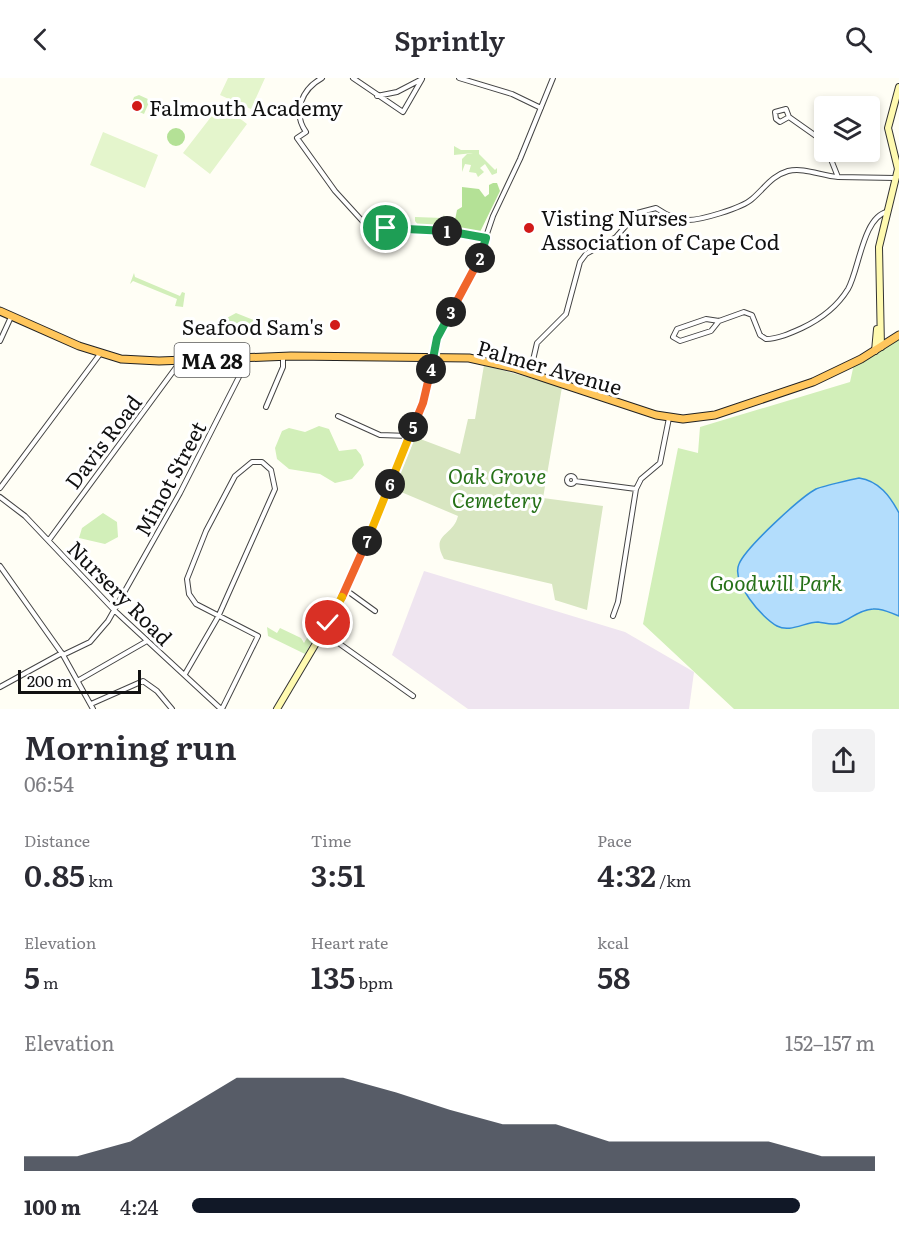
<!DOCTYPE html>
<meta charset="utf-8">
<style>
:root{--surface:#fff;--page:#f2f2f3;--text:#2b2b33;--muted:#7c7c81;--accent:#111827}
body{margin:0;font-family:Literata,serif;background:var(--page);color:var(--text);height:100vh;display:flex;flex-direction:column;font-size:22px;white-space:nowrap}
*{box-sizing:border-box;margin:0}
p{font-size:20px;color:var(--muted)}
.icon{flex:none;width:33px;height:33px;fill:none;stroke:currentColor;stroke-width:2;stroke-linecap:round;stroke-linejoin:round}
.map{position:relative;height:631px;overflow:hidden}
.side{display:flex;flex-direction:column;background:var(--surface);flex:1}
.side>*{flex:none}
.buttons{position:absolute;left:814px;top:18px;display:grid;gap:12px}
.buttons a{display:grid;place-items:center;width:66px;height:66px;border-radius:6px;background:var(--surface);box-shadow:0 3px 9px #0003;font-size:30px}
.scale{position:absolute;left:18px;bottom:15px;width:123px;box-sizing:border-box;padding-left:6px;border:3px solid #111;border-top:0;font-size:16px;line-height:21px;white-space:nowrap;color:#111;-webkit-text-stroke:4px #fff;paint-order:stroke}
.pin{position:absolute;display:grid;place-items:center;width:51px;height:51px;color:#fff;margin:-26px;border:3px solid #fff;border-radius:50%;box-shadow:0 2px 6px #0007}
.km{position:absolute;width:30px;height:30px;margin:-15px;border-radius:50%;background:#222;color:#fff;font-size:16px;line-height:30px;text-align:center}
.round{display:grid;place-items:center;flex:none;width:63px;height:63px;border-radius:6px;background:var(--page)}
.head{display:flex;align-items:center;justify-content:space-between;height:102px;padding:0 24px}
h1{font-size:33px;font-weight:600;line-height:45px}
.figures{display:grid;grid-template-columns:repeat(3,1fr);gap:9px;height:102px;padding:6px 24px}
.figures div{display:grid;align-content:center}
.figures b{font-size:30px;font-weight:600}
.figures small{font-size:16px;font-weight:400}
.figures p{font-size:16px}
.chart{height:168px;padding:12px 24px}
.chart p{display:flex;justify-content:space-between}
.chart svg{width:100%;height:108px;margin-top:6px;fill:var(--accent);opacity:.7}
ul{padding:0 24px;list-style:none;font-size:20px}
li{display:grid;grid-template-columns:96px 72px 1fr;align-items:center;height:45px}
li i{height:15px;border-radius:8px;background:var(--accent)}
header{display:flex;justify-content:space-between;align-items:center;height:78px;padding:0 24px;background:var(--surface);font-size:27px;font-weight:600}
.map>svg:first-child{display:block}
.industrial{fill:#efe5f0}
.green{fill:#d2efb9}
.forest{fill:#b4e196}
.cemetery{fill:#d8e6c1}
.pitch{fill:#e4f5cc}
.water{fill:#b3ddfc;stroke:#328fdb;stroke-width:1.5}
.lines{fill:none;stroke-linecap:round;stroke-linejoin:round}
.minor-casing{stroke:#444;stroke-width:6}
.secondary-casing{stroke:#333;stroke-width:8}
.trunk-casing{stroke:#222;stroke-width:9}
.minor{stroke:#fff;stroke-width:4}
.secondary{stroke:#fffab0;stroke-width:6}
.trunk{stroke:#ffc65c;stroke-width:7}
.split-1-casing{stroke:#fff;stroke-width:12}
.split-2-casing{stroke:#fff;stroke-width:12}
.split-3-casing{stroke:#fff;stroke-width:12}
.split-4-casing{stroke:#fff;stroke-width:12}
.split-5-casing{stroke:#fff;stroke-width:12}
.split-6-casing{stroke:#fff;stroke-width:12}
.split-7-casing{stroke:#fff;stroke-width:12}
.split-8-casing{stroke:#fff;stroke-width:12}
.split-9-casing{stroke:#fff;stroke-width:12}
.split-1{stroke:#22a559;stroke-width:8}
.split-2{stroke:#22a559;stroke-width:8}
.split-3{stroke:#f0652b;stroke-width:8}
.split-4{stroke:#22a559;stroke-width:8}
.split-5{stroke:#f0652b;stroke-width:8}
.split-6{stroke:#f5b400;stroke-width:8}
.split-7{stroke:#f5b400;stroke-width:8}
.split-8{stroke:#f0652b;stroke-width:8}
.split-9{stroke:#f5b400;stroke-width:8}
.poi-dot{fill:#d11a19;stroke:#fff;stroke-width:2}
.labels{text-anchor:middle;dominant-baseline:central;stroke-width:6;stroke-linejoin:round;paint-order:stroke}
.shield{fill:#fff;stroke:#585858;stroke-width:1.5}
.shield-label{font-size:20px;font-weight:bold;fill:#111}
.poi-label{font-size:21px;fill:#111;stroke:#fff;text-anchor:start}
.street-label{font-size:21px;fill:#111;stroke:#fff}
.park-label{font-size:21px;font-style:italic;fill:#267118;stroke:#fff}
</style>
<header><svg class="icon" aria-label="back" viewBox="0 0 24 24"><path d="M15 5l-7 7 7 7"/></svg>Sprintly<svg class="icon" aria-label="search" viewBox="0 0 24 24"><circle cx="10" cy="10" r="6"/><path d="M15 15l6 6"/></svg></header>
<div class="map">
<svg width="899" height="631" viewBox="0 0 899 631">
<rect width="100%" height="100%" fill="#fffef5"/>
<path class="industrial" d="M424,493L625,554L694,594L689,631H468L392,577Z"/>
<path class="green" d="M139,17L150,22L144,36L130,30L134,19Z
M454,68L461,72H479V76L495,92L497,90V95L492,97L485,86L480,90L484,94L478,99L476,95L469,94L471,87L465,86L462,94V81L467,76L473,75L454,77Z
M444,136L446,149L419,148L415,143V139L443,140Z
M134,195L135,199L180,218L182,214L185,215L183,229L175,228L177,221L133,203L130,206Z
M236,235L261,245L262,248L226,254L221,252L225,241Z
M899,255V631H734L643,546L678,370L698,375L700,349L850,304L854,286Z
M319,348L329,351L339,373L356,371L361,377L364,387L352,401L335,405L320,396L289,391L277,381L275,370L282,353L289,350L305,354Z
M103,435L117,444L118,459L105,466L79,460L82,450Z
M267,549L277,555L280,550L301,560L304,565L310,555L315,558L305,576L268,558Z"/>
<path class="forest" d="M167 59a9 9 0 1 1 18 0a9 9 0 1 1-18 0Z
M493,105H497L500,113L480,154L457,151L455,142L457,132L462,129V109L479,111L485,119L489,116V107Z"/>
<path class="cemetery" d="M484,287L562,309L543,420L603,428L587,532L555,522L552,506L444,481C430,455 453,459 458,438L394,411L415,359L460,376L468,341H475Z"/>
<path class="pitch" d="M228,0H265L251,31L220,17Z
M221,26L247,46L210,96L183,75Z
M103,54L158,77L145,110L90,87Z"/>
<path class="water" d="M859,400C879,403 890,418 899,435V538C890,535 883,530 873,531C859,532 852,540 840,545C832,548 826,545 818,544C805,544 790,555 777,548C762,540 731,504 739,486C746,469 801,419 816,411C820,409 853,401 859,400Z"/>
<g class="lines">
<g class="minor-casing">
<path id="minor" d="M322,0C302,11 292,34 306,54L297,60L335,113L366,147L459,154L486,160
M353,0L403,34L422,1
M459,0L512,16L541,30
M377,18L397,14L420,2
M789,39L780,44L776,41L775,34L786,31L789,39L823,63L825,68
M828,74L838,99L895,100
M719,243L711,253L680,263L673,259L677,251L706,241L719,243L744,234L752,237L760,257L766,261C778,261 791,255 802,250C821,241 837,229 848,211C859,192 863,139 887,134
M0,263L11,239
M433,279L439,255L473,197L493,138L520,81L553,0
M530,295L537,265L566,236L580,184L586,176L616,159L637,135L656,130C665,136 675,142 686,142C699,143 742,130 752,121C765,110 771,98 788,93C804,89 822,98 838,99
M266,329L283,289V279
M338,338L380,357L409,358
M567 402a4 4 0 1 1 8 0a4 4 0 1 1-8 0Z
M575,403L636,411
M0,410L100,276
M0,419L25,438L114,532L221,631
M49,462L180,284
M0,488L63,577L93,631
M346,512L375,533
M613,538L618,524L636,411L641,401L660,385L669,340
M323,554L413,618
M63,577L90,564L108,543L180,415L248,281
M185,596L218,539L275,411L271,392L262,384H252L235,398L206,453L187,501L189,516L196,526L258,558L222,631
M79,602L147,563
M0,609L62,575
M91,626L143,603L157,613L172,631"/>
</g>
<g class="secondary-casing">
<path id="secondary" d="M881,269L879,169L898,91L888,50L899,9
M875,273L877,251
M277,631L328,545L352,498L420,334L433,281"/>
</g>
<g class="trunk-casing">
<path id="trunk" d="M0,233L79,268L121,281L159,283L291,278L469,280L514,290L656,337L683,341L715,337L813,304L861,281L899,257"/>
</g>
<use href="#minor" class="minor"/>
<use href="#secondary" class="secondary"/>
<use href="#trunk" class="trunk"/>
</g>
<g class="lines">
<g class="split-1-casing">
<path id="split-1" d="M386,150L447,153"/>
</g>
<g class="split-2-casing">
<path id="split-2" d="M447,153L486,160L480,180"/>
</g>
<g class="split-3-casing">
<path id="split-3" d="M451,234L480,180"/>
</g>
<g class="split-4-casing">
<path id="split-4" d="M431,291L437,260L451,234"/>
</g>
<g class="split-5-casing">
<path id="split-5" d="M413,349L423,325L431,291"/>
</g>
<g class="split-6-casing">
<path id="split-6" d="M390,406L413,349"/>
</g>
<g class="split-7-casing">
<path id="split-7" d="M367,463L390,406"/>
</g>
<g class="split-8-casing">
<path id="split-8" d="M342,519L367,463"/>
</g>
<g class="split-9-casing">
<path id="split-9" d="M328,545L342,519"/>
</g>
<use href="#split-1" class="split-1"/>
<use href="#split-2" class="split-2"/>
<use href="#split-3" class="split-3"/>
<use href="#split-4" class="split-4"/>
<use href="#split-5" class="split-5"/>
<use href="#split-6" class="split-6"/>
<use href="#split-7" class="split-7"/>
<use href="#split-8" class="split-8"/>
<use href="#split-9" class="split-9"/>
</g>
<g class="poi-dot">
<circle cx="137" cy="28" r="6"/>
<circle cx="529" cy="150" r="6"/>
<circle cx="335" cy="247" r="6"/>
</g>
<g class="labels">
<rect class="shield" x="174.5" y="265" width="75" height="34" rx="4.5"/>
<g class="shield-label">
<text x="212" y="282">MA 28</text>
</g>
<g class="poi-label">
<text x="149" y="28">Falmouth Academy</text>
<text x="541" y="138">Visting Nurses<tspan x="541" dy="24">Association of Cape Cod</tspan></text>
<text x="323" y="247" text-anchor="end">Seafood Sam's</text>
</g>
<g class="street-label">
<text transform="translate(550 288) rotate(16)">Palmer Avenue</text>
<text transform="translate(102 363) rotate(-53)">Davis Road</text>
<text transform="translate(169 400) rotate(-62)">Minot Street</text>
<text transform="translate(121 514) rotate(45)">Nursery Road</text>
</g>
<g class="park-label">
<text x="497" y="396">Oak Grove<tspan x="497" dy="24">Cemetery</tspan></text>
<text x="776" y="503">Goodwill Park</text>
</g>
</g>
</svg>
<div class="buttons">
<a><svg class="icon" aria-label="layers" viewBox="0 0 24 24"><path d="M12 4l9 5-9 5-9-5zM3 14l9 5 9-5"/></svg></a>
</div>
<div class="scale">200 m</div>
<div class="pin" style="left:386px;top:150px;background:#1e9e55"><svg class="icon" aria-label="arrive" viewBox="0 0 24 24"><path d="M6 21V4h12l-3 4 3 4H6"/></svg></div>
<div class="pin" style="left:328px;top:545px;background:#d93025"><svg class="icon" aria-label="check" viewBox="0 0 24 24"><path d="M5 12l5 5 9-10"/></svg></div>
<b class="km" style="left:447px;top:153px">1</b>
<b class="km" style="left:480px;top:180px">2</b>
<b class="km" style="left:451px;top:234px">3</b>
<b class="km" style="left:431px;top:291px">4</b>
<b class="km" style="left:413px;top:349px">5</b>
<b class="km" style="left:390px;top:406px">6</b>
<b class="km" style="left:367px;top:463px">7</b>
</div>
<section class="side">
<div class="head"><div><h1>Morning run</h1><p>06:54</p></div><a class="round"><svg class="icon" aria-label="share" viewBox="0 0 24 24"><path d="M12 15V3M7 8l5-5 5 5M5 13v7h14v-7"/></svg></a></div>
<div class="figures">
<div><p>Distance</p><b>0.85<small> km</small></b></div>
<div><p>Time</p><b>3:51</b></div>
<div><p>Pace</p><b>4:32<small> /km</small></b></div>
</div>
<div class="figures">
<div><p>Elevation</p><b>5<small> m</small></b></div>
<div><p>Heart rate</p><b>135<small> bpm</small></b></div>
<div><p>kcal</p><b>58</b></div>
</div>
<div class="chart"><p><span>Elevation</span>152–157 m</p>
<svg viewBox="0 0 160 44" preserveAspectRatio="none"><path d="M0 44V38L10 38L20 32L30 19L40 6L50 6L60 6L70 12L80 19L90 25L100 25L110 32L120 32L130 32L140 32L150 38L160 38V44z"/></svg>
</div>
<ul>
<li><b>100 m</b>4:24<i style="width:89%"></i></li>
</ul>
</section>
